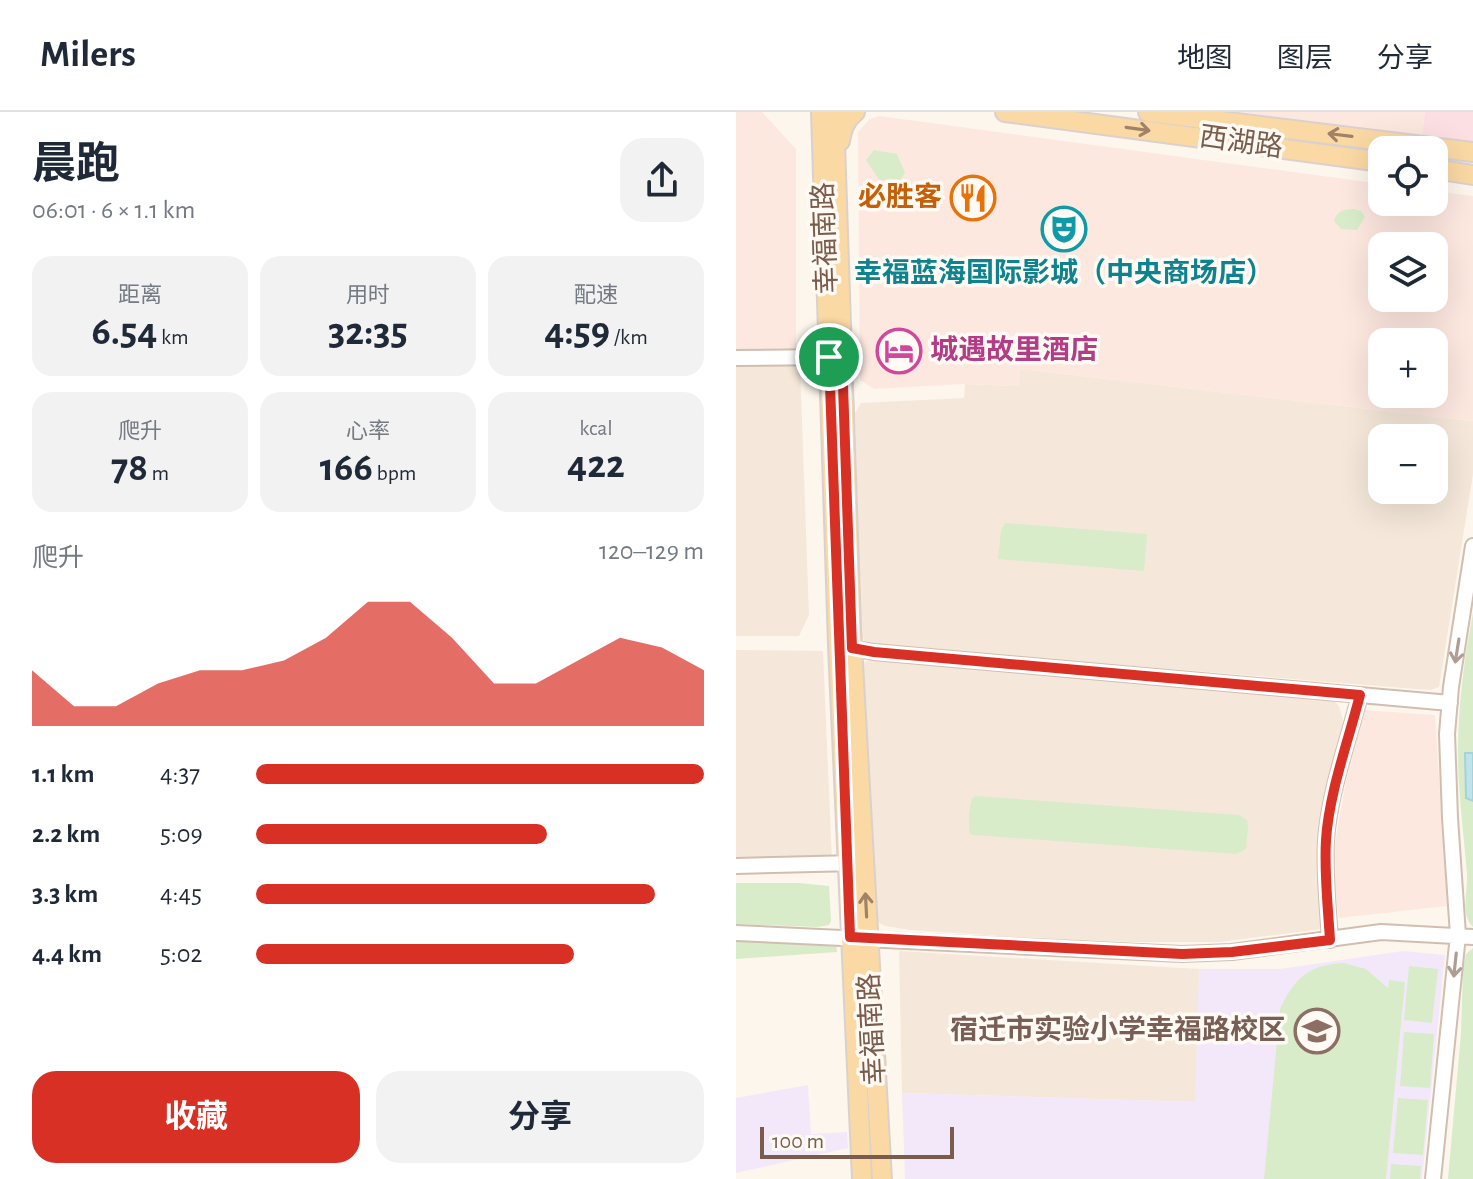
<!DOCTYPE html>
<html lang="zh">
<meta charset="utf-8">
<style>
:root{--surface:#fff;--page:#f2f2f3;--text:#1f2937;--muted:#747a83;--line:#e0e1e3;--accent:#d93025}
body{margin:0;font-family:"Alegreya Sans","Noto Sans SC",sans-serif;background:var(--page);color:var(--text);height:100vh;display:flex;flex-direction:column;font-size:30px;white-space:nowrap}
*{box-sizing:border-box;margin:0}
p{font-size:26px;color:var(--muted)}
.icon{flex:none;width:44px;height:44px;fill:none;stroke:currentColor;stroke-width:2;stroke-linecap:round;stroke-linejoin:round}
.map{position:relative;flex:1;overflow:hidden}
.drawer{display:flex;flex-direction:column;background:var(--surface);width:736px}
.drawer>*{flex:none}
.tools{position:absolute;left:632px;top:24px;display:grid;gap:16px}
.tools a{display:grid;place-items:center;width:80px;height:80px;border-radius:16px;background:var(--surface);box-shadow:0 8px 32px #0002;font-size:40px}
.scale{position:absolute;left:24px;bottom:20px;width:194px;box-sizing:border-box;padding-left:8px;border:4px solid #7a5c4d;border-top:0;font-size:22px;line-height:28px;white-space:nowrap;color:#7a5c4d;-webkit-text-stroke:6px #fffaf3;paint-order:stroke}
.pin{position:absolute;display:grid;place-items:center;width:68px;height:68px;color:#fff;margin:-34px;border:4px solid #fff;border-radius:50%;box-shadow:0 2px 8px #0007}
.round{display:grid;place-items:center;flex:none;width:84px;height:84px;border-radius:24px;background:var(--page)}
.head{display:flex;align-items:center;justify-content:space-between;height:136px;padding:0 32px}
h1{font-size:44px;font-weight:700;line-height:60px}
.stats{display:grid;grid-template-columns:repeat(3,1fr);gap:12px;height:136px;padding:8px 32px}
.stats div{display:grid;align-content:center;border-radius:20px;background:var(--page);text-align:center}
.stats b{font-size:40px;font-weight:700}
.stats small{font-size:22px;font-weight:400}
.stats p{font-size:22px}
.chart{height:224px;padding:16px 32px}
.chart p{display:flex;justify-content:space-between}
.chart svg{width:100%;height:144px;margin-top:8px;fill:var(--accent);opacity:.7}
.action{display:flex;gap:16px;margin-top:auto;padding:16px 32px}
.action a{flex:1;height:92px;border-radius:24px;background:var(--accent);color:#fff;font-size:32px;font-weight:700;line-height:92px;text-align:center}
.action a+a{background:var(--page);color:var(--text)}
ul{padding:0 32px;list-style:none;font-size:26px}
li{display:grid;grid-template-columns:128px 96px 1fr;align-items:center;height:60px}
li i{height:20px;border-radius:10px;background:var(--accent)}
header{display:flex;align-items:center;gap:48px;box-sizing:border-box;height:112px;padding:0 40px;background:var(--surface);border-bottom:2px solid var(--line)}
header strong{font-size:38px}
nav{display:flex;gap:44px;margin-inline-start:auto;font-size:28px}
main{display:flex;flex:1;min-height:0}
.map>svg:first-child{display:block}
.residential{fill:#f5e8da;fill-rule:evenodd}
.commercial{fill:#fde8e0;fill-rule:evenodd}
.education{fill:#f3e8fa}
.medical{fill:#fbdfe3}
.green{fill:#d8ecc9}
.water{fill:#bfe3e8;stroke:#a5d3da;stroke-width:2}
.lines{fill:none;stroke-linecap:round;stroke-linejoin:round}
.minor-casing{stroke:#d1beb0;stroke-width:18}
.major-casing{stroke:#dad1cd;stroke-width:22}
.minor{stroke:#fff;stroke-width:14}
.major{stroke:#fbd9a5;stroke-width:18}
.oneway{stroke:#a18267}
.oneway2{stroke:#af9d94}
.route-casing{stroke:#fff;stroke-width:16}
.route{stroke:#d93025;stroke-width:10}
.labels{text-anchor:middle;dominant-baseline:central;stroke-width:7;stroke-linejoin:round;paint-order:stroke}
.street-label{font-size:28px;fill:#7a5c4d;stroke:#fffaf3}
.food-label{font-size:28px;font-weight:bold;fill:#c56008;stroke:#fffaf3;text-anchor:end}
.culture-label{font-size:28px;font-weight:bold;fill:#0d838f;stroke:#fffaf3}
.hotel-label{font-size:28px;font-weight:bold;fill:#b23c85;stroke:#fffaf3;text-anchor:start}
.education-label{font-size:28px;font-weight:bold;fill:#785e54;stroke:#fffaf3;text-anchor:end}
</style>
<header>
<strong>Milers</strong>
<nav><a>地图</a><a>图层</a><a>分享</a></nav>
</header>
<main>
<section class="drawer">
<div class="head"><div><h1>晨跑</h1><p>06:01 · 6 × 1.1 km</p></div><a class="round"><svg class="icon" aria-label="share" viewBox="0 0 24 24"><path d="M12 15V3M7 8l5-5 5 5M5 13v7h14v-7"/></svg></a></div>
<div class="stats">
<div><p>距离</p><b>6.54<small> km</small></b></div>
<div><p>用时</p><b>32:35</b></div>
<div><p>配速</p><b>4:59<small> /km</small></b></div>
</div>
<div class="stats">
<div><p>爬升</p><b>78<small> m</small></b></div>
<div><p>心率</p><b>166<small> bpm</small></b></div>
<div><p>kcal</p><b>422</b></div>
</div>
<div class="chart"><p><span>爬升</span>120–129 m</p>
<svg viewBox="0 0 160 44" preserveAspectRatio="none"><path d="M0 44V27L10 38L20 38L30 31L40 27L50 27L60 24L70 17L80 6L90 6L100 17L110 31L120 31L130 24L140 17L150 20L160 27V44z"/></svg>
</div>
<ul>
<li><b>1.1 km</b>4:37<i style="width:100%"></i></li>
<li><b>2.2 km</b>5:09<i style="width:65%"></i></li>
<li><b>3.3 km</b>4:45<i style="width:89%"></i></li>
<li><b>4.4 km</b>5:02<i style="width:71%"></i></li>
</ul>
<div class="action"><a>收藏</a><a>分享</a></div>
</section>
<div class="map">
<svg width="737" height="1067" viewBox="0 0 737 1067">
<rect width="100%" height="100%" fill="#fdf6ec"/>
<path class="residential" d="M0,253H64L73,503L63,524H0Z
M284,257L737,309V362L703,575L695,578L680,577L223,540L133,531L128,529L125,522L119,301L125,291L228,286L229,272L282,274ZM646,326H698V378H646Z
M0,538L87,539L96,750L0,752Z
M134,548L592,587L599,590L603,594L607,609L582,730L581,755L586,817L484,830H397L325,828L175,818L149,814L141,810L139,805L127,554L129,550Z
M163,839L463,857L460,990L166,981Z"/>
<path class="commercial" d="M0,0H26L60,37V242H0Z
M504,0H689L686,24Z
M143,4L646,72V90H698V79L737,84V309L284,257L282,274L228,272L138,277L124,268L122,20L134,7ZM646,134H698V186H646ZM646,230H698V282H646Z
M628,598L699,603L711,794L603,806L595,754L610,669Z"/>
<path class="education" d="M667,839L709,843L686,1067H169L166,981L459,990L463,857H544Z
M72,973L75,1022L111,1020L112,1036L0,1061V986Z"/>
<path class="medical" d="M689,0H737V30L686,24Z"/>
<path class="green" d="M138,38L161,42L169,61L163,70L143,68L130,48Z
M618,97L625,99L629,105L621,118L605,117L598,109C601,98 608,98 618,97Z
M269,411L411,422L408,459L262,447L265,419Z
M737,501V815C724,803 732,780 731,763C728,722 722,682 722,641C722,594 728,548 737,501Z
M240,684L503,703L511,708L512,715L510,737L500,742L238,723L234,722C232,711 233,696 236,686Z
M0,771H63L93,774L95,809L93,813L82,815L0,812Z
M0,824L100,828L101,840L0,847Z
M737,836V1067H712L725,921L727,855L730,842Z
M607,851L630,857L652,876L653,868L669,870L650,1067H528L544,897C558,867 572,853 607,851Z
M673,854L702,857L696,911L668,908Z
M668,920L698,922L694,976L664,974Z
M662,986L692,988L687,1043L657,1041Z
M655,1052L685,1054L684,1067H654Z"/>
<path class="water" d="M729,641H737V689L730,686Z"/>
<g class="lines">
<g class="minor-casing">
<path id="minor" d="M0,246L101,245
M109,535L138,540L714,591
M0,754L120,751
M0,821L446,842L496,840L645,820L737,825
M594,828C592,795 588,761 590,728C593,682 612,629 624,583
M697,1067L722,823L714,706L711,622L715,575L737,434"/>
</g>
<g class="major-casing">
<path id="major" d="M85,0L102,534L126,1067
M98,0L115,516L146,1067
M269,0L646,50
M412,0L737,40
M104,29C106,17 109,8 119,0
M698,57L737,63"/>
</g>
<use href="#minor" class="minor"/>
<use href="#major" class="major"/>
</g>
<defs><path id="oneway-shaft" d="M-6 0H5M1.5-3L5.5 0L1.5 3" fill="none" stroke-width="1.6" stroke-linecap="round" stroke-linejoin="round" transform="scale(2)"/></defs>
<g class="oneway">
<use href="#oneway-shaft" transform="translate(402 17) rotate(8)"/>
<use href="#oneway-shaft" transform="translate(604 23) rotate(-173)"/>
<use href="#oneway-shaft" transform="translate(130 793) rotate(-93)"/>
</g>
<g class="oneway2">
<use href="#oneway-shaft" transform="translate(721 539) rotate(99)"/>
<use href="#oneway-shaft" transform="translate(719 853) rotate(96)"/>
</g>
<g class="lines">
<g class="route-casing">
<path id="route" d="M106,244L116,536L138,540L624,583C612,630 593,681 590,728C588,761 592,795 594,828L496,840L446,842L114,825L93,245Z"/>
</g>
<use href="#route" class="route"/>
</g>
<defs>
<g id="restaurant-ring" transform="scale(2.3)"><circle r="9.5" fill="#fffaf3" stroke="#e8710a" stroke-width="1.5"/><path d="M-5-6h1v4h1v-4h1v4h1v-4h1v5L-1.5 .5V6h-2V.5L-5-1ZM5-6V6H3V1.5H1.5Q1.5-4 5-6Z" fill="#e8710a"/></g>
<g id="theatre-ring" transform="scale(2.3)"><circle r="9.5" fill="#fffaf3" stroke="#0f9aa8" stroke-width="1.5"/><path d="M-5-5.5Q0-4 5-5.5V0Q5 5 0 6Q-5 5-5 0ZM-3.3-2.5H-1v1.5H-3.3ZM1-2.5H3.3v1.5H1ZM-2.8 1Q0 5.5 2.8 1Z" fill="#0f9aa8"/></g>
<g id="hotel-ring" transform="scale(2.3)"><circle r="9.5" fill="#fffaf3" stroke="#d1479c" stroke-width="1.5"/><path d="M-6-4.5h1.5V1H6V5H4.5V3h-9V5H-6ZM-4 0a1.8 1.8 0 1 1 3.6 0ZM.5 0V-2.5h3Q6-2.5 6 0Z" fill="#d1479c"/></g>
<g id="school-ring" transform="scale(2.3)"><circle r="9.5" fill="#fffaf3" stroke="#8d6e63" stroke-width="1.5"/><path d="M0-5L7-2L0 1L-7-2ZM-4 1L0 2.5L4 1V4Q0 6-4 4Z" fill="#8d6e63"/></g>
</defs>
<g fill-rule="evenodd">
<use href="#restaurant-ring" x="237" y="86"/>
<use href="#theatre-ring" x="328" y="117"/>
<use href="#hotel-ring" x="163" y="239"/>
<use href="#school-ring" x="581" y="919"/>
</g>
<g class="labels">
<g class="street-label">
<text transform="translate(505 31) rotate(8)">西湖路</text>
<text transform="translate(90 126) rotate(-92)">幸福南路</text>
<text transform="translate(137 917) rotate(-93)">幸福南路</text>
</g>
<g class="food-label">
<text x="206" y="86">必胜客</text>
</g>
<g class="culture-label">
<text x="328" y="162">幸福蓝海国际影城（中央商场店）</text>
</g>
<g class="hotel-label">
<text x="194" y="239">城遇故里酒店</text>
</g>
<g class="education-label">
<text x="550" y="919">宿迁市实验小学幸福路校区</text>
</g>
</g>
</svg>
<div class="tools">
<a><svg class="icon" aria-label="locate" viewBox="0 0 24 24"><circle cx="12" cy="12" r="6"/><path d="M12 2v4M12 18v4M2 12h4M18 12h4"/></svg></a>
<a><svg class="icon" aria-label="layers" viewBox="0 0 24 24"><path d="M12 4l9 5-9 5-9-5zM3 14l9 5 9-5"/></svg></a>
<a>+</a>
<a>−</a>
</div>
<div class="scale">100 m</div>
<div class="pin" style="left:93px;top:245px;background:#1e9e55"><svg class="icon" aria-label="arrive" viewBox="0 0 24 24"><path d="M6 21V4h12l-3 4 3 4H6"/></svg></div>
</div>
</main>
